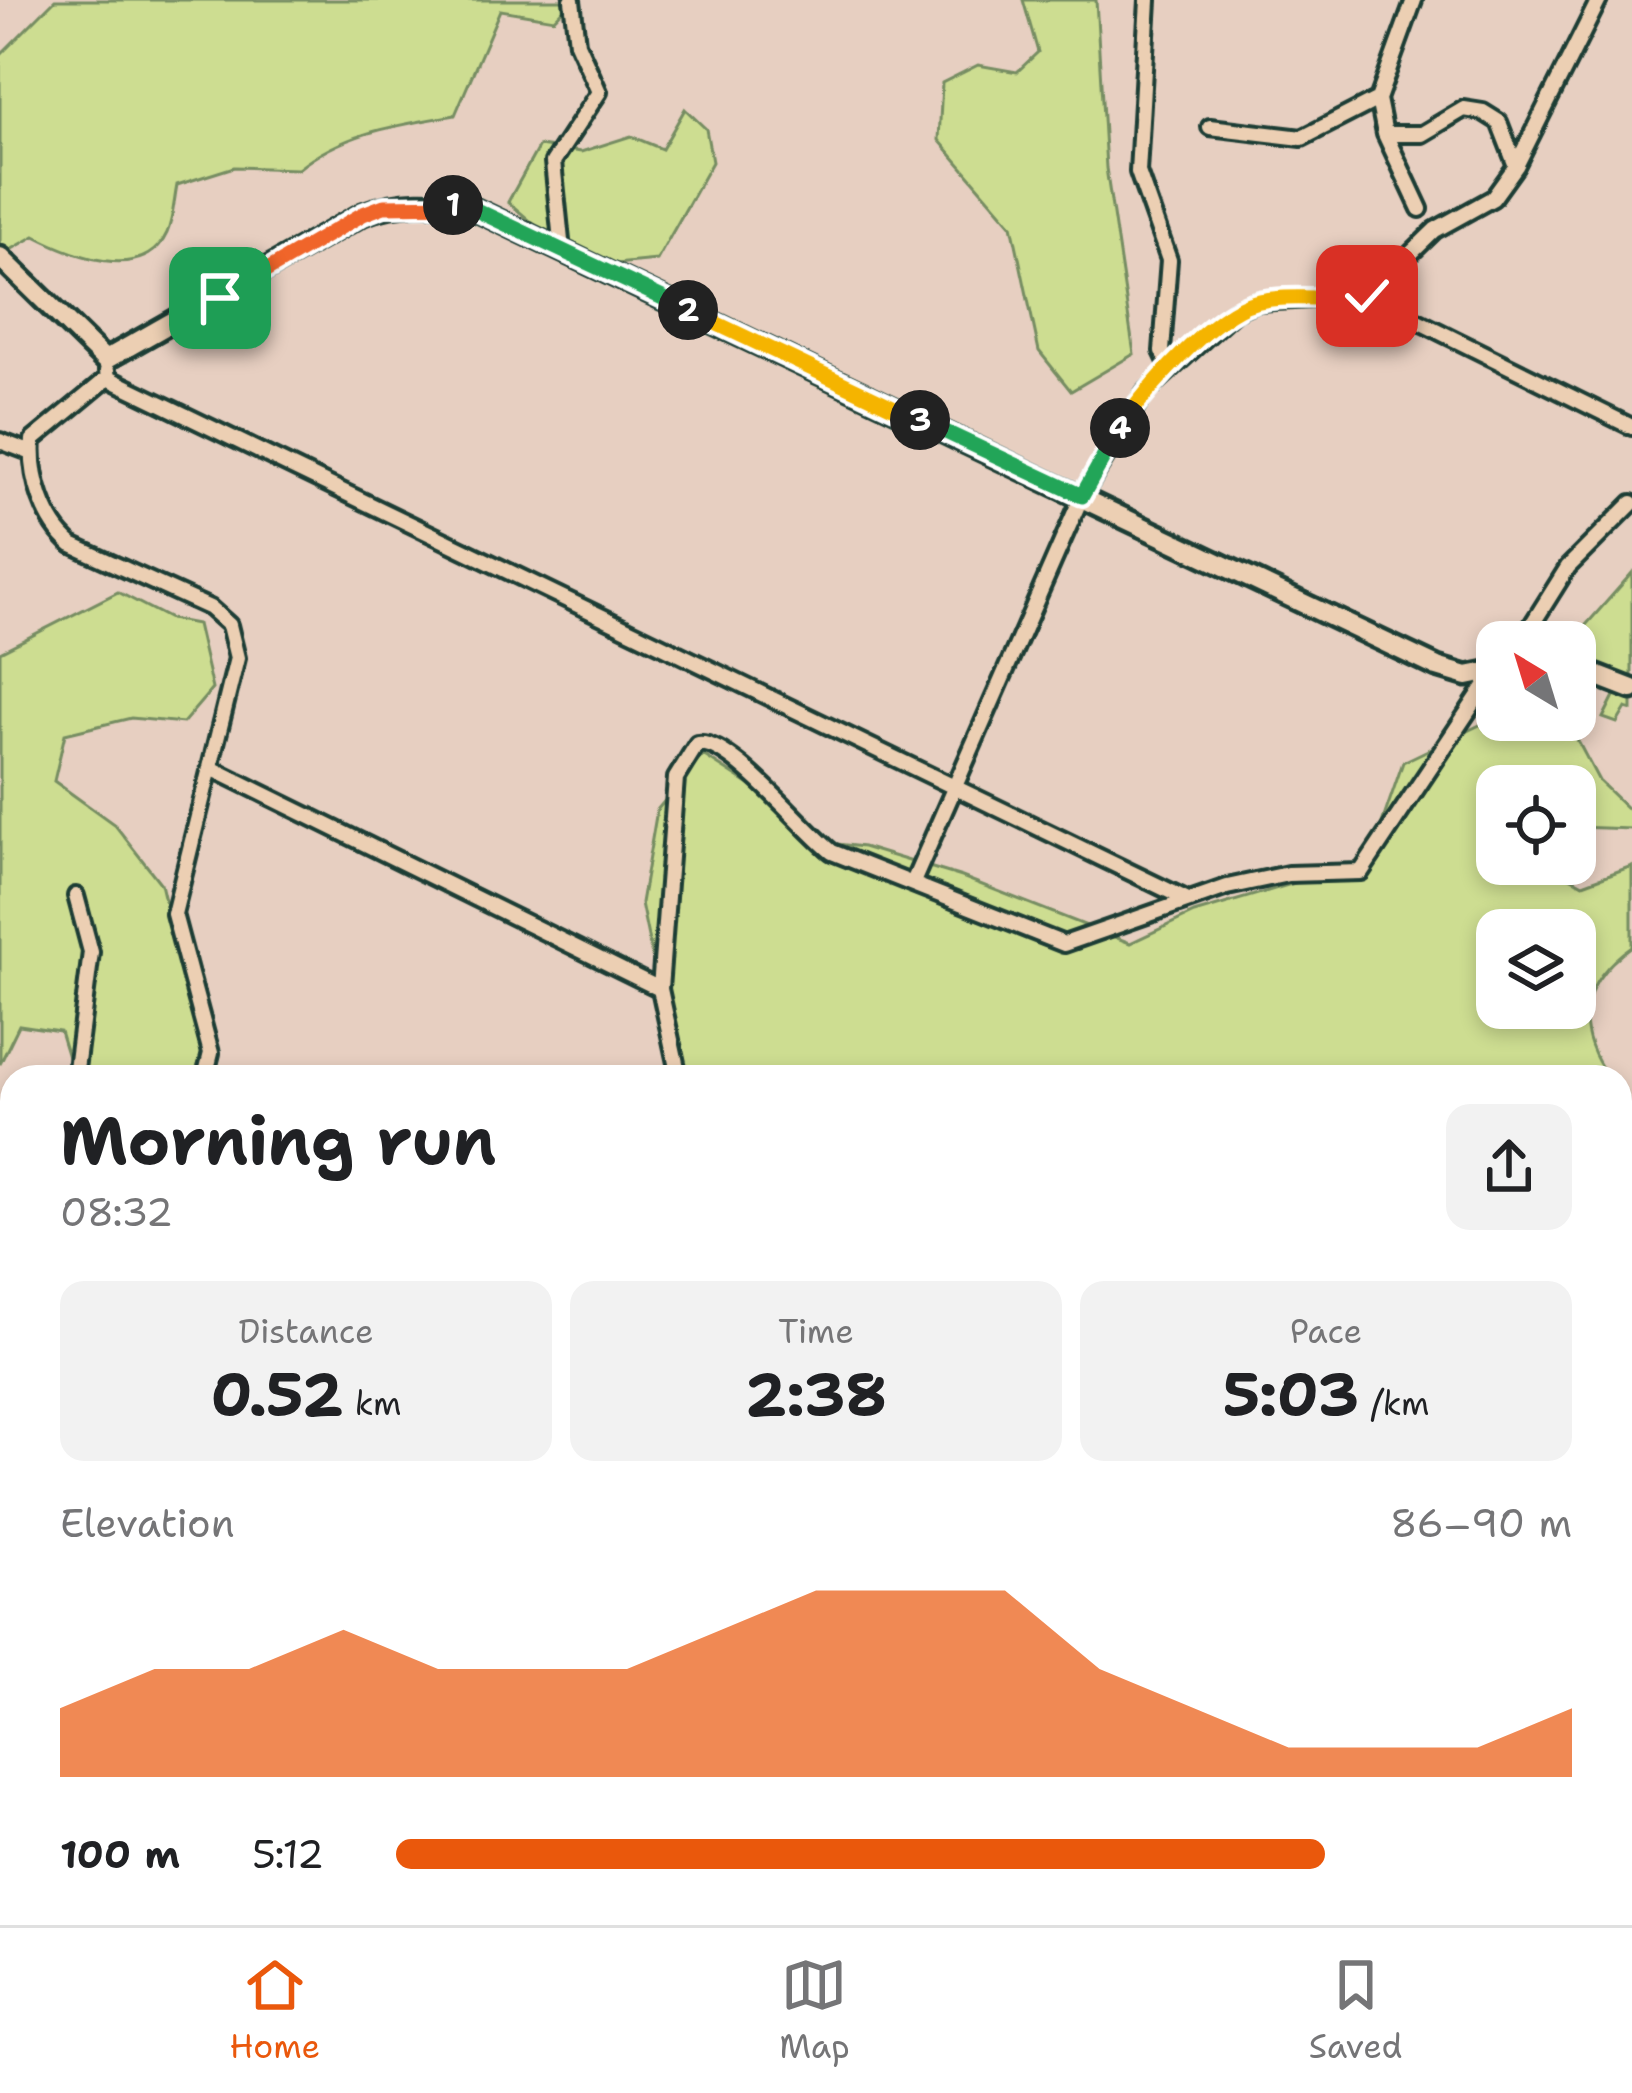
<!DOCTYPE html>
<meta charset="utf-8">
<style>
:root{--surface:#fff;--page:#f2f2f2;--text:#202124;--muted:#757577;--line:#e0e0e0;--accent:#ea580c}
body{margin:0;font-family:"Shantell Sans",sans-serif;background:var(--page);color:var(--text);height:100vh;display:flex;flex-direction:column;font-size:45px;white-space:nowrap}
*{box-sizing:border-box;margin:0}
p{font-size:39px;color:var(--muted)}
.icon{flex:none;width:66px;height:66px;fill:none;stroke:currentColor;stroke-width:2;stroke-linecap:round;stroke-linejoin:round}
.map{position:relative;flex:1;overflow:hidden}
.side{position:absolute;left:0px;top:1065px;width:1632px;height:861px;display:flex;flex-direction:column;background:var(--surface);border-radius:36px 36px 0 0;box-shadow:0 6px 18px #0003}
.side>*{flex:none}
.needle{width:78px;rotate:322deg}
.fabs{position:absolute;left:1476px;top:621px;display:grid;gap:24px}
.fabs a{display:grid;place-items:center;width:120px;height:120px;border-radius:24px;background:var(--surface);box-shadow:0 6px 18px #0003;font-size:60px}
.pin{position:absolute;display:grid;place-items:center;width:102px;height:102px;color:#fff;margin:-51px;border-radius:24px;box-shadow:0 6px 18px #0006}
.km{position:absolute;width:60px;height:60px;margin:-30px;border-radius:50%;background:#222;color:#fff;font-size:33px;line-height:60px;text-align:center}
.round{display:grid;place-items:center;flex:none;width:126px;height:126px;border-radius:24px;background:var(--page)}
.headline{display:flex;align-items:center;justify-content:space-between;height:204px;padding:0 60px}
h1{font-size:66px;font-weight:700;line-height:90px}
.metrics{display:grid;grid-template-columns:repeat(3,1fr);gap:18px;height:204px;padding:12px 60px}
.metrics div{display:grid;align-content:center;border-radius:24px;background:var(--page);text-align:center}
.metrics b{font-size:60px;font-weight:700}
.metrics small{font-size:33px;font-weight:400}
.metrics p{font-size:33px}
.chart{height:336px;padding:24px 60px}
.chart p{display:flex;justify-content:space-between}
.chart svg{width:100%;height:216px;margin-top:12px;fill:var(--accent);opacity:.7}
ul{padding:0 60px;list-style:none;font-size:39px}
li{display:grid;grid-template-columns:192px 144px 1fr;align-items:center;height:90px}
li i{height:30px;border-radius:15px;background:var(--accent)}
.tab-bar{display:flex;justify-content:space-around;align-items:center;height:168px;border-top:3px solid var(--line);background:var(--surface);font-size:33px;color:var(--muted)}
.tab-bar a{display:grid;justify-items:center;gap:6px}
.tab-bar .current{color:var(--accent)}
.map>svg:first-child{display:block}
.green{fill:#cddd91;stroke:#768d62;stroke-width:3;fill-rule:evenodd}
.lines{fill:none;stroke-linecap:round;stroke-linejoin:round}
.stream{stroke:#629f9f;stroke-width:4.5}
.street-casing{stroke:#1f3d34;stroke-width:22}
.secondary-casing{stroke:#1f3d34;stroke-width:27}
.path{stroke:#1f3d34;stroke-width:3;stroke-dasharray:9 9;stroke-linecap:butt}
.street{stroke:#eccfb3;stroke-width:14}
.secondary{stroke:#eccfb3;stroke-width:18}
.split-1-casing{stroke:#fff;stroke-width:24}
.split-2-casing{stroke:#fff;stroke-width:24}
.split-3-casing{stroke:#fff;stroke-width:24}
.split-4-casing{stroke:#fff;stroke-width:24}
.split-5-casing{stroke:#fff;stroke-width:24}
.split-1{stroke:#f0652b;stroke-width:15}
.split-2{stroke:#22a559;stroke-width:15}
.split-3{stroke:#f5b400;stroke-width:15}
.split-4{stroke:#22a559;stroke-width:15}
.split-5{stroke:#f5b400;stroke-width:15}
</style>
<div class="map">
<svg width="1632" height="1925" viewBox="0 0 1632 1925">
<rect width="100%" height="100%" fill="#e7cfc1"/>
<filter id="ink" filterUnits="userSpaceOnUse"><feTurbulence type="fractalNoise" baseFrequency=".00833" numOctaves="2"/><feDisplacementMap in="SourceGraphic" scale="24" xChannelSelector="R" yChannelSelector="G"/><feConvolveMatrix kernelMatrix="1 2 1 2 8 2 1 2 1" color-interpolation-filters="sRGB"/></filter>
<g filter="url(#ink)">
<path class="green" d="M55,0H572L554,19L500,10L455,115C398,125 344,132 298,169L234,167L177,185C174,200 173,220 167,233C143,285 70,254 35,236L0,256V55Z
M1023,0H1096L1106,168L1134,354L1071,391L1039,351L1012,225L939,140L942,83L978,65L1017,72L1038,52Z
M685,109L706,129L712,162L657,260L584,267L508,202L539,146L581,152L631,136L662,149Z
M1632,573V710L1626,708L1617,723L1603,718L1615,694L1607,682L1575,676L1571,642Z
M118,592L170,619L197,624L212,689L183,723L131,718L65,734L54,781L115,825L161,884L202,1056L193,1077H74L60,1031L19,1025L0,1064V652Z
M1486,722L1573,732L1599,781L1632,813V829L1575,827V786H1497V864H1546L1583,884L1632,866V946C1581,982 1572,1026 1608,1077H677L641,903L657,810L703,755L768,797L811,841L863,847L962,877L1130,943L1194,913L1376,859L1382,823L1403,762ZM1497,930H1575V1008H1497Z
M897,1914H1359L1392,1925H898Z"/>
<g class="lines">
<path class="stream" d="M1620,1847L1632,1849
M788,1925L805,1914"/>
<g class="street-casing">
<path id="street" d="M1148,0L1138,172L1169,260L1162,351L1170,368
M1414,0L1378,99L1385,134L1420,209
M1210,127L1302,138L1378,99
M1516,166L1599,0
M562,251L553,162L599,92L577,43L572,0
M1367,296L1632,427
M107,371L108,378L33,440C30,477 44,522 72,545L210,608L229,625L237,658L174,914L211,1053L205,1077
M108,378L1188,900
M0,441L32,453
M1521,642L1568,567L1632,503
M211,768L660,989
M914,880L1082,496L1145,393L1235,311L1256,302L1367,296L1435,230L1493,198L1516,166L1499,122L1483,112L1464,109L1422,134H1385
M75,1077L91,952L76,896
M679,1077L660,989L676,778L697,744C729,737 802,829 832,852L1064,944L1227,887L1288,874L1361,872L1495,671
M0,1158L12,1157
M1620,1170L1632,1174
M1620,1373L1632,1374
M1620,1683L1632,1686
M0,1726L12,1724
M672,1914L673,1925
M1411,1914L1439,1925"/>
</g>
<g class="secondary-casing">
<path id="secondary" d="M0,257L105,360L363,214C400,200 436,201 474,209L1437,667L1467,676L1497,670
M1575,667L1632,689
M1620,1231L1632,1212
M1442,1925L1443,1914"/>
</g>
<path class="path" d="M631,1077L659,1073
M0,1587L12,1656
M56,1914L57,1925
M367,1914L368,1925
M909,1925L913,1914"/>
<use href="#street" class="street"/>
<use href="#secondary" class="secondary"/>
</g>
</g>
<g class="lines" filter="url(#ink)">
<g class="split-1-casing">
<path id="split-1" d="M220,298L363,214L384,206L453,205"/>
</g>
<g class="split-2-casing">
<path id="split-2" d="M453,205L474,209L688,310"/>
</g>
<g class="split-3-casing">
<path id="split-3" d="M688,310L920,420"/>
</g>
<g class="split-4-casing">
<path id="split-4" d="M920,420L1082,496L1120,428"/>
</g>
<g class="split-5-casing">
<path id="split-5" d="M1120,428C1144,392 1213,313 1255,302C1290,293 1331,302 1367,296"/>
</g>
<use href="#split-1" class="split-1"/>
<use href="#split-2" class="split-2"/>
<use href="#split-3" class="split-3"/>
<use href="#split-4" class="split-4"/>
<use href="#split-5" class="split-5"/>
</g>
</svg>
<div class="fabs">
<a><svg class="needle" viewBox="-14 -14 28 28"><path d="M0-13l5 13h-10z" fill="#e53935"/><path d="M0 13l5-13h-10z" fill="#757577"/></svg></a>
<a><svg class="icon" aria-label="locate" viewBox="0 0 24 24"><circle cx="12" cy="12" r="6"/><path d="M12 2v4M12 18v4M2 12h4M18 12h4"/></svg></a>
<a><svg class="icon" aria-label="layers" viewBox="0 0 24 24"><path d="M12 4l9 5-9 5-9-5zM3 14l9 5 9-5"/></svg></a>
</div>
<div class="pin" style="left:220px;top:298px;background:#1e9e55"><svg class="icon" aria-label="arrive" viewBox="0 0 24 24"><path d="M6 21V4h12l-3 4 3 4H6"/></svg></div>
<div class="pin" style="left:1367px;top:296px;background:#d93025"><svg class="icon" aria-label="check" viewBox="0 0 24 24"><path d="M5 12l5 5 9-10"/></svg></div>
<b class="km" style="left:453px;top:205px">1</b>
<b class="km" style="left:688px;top:310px">2</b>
<b class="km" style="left:920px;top:420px">3</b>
<b class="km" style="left:1120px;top:428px">4</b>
<section class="side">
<div class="headline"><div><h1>Morning run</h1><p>08:32</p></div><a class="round"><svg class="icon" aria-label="share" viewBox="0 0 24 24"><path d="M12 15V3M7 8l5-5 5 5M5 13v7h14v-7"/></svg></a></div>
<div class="metrics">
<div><p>Distance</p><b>0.52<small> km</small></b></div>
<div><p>Time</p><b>2:38</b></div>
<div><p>Pace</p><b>5:03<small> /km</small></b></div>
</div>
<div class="chart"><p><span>Elevation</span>86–90 m</p>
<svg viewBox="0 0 160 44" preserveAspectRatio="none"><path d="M0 44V30L10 22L20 22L30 14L40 22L50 22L60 22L70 14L80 6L90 6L100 6L110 22L120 30L130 38L140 38L150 38L160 30V44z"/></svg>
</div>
<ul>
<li><b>100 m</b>5:12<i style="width:79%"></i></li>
</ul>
</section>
</div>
<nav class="tab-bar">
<a class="current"><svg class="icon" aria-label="home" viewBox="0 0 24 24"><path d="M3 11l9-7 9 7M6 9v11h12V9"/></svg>Home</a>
<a><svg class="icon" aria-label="map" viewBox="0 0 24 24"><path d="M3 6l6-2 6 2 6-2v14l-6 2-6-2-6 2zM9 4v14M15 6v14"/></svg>Map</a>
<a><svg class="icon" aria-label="saved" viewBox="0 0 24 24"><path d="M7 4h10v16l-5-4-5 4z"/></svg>Saved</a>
</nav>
